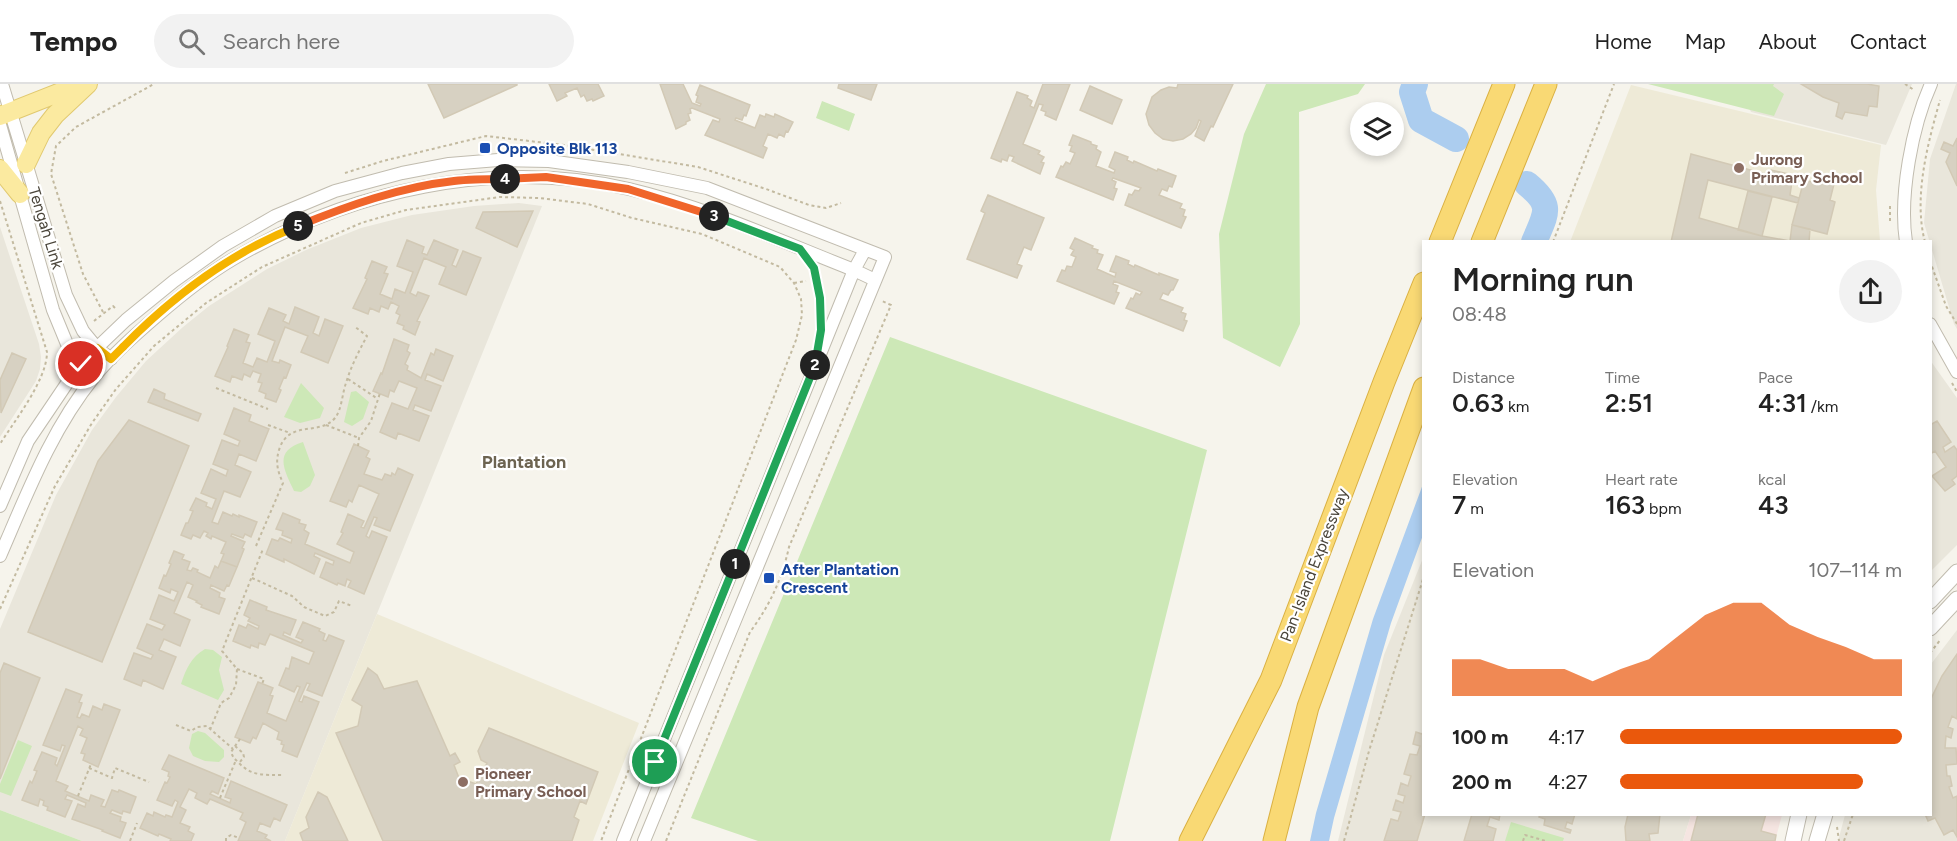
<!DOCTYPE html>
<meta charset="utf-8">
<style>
:root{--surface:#fff;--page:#f2f2f2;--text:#222;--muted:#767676;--line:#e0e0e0;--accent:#ea580c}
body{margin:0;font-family:Figtree,sans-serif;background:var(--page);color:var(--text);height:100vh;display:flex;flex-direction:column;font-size:22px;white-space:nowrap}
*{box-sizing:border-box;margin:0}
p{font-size:20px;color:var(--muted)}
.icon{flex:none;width:33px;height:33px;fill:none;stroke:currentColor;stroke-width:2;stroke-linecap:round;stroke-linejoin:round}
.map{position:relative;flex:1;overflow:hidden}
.drawer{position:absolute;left:1422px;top:156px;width:510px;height:576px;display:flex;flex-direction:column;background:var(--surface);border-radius:0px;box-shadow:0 3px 9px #0003}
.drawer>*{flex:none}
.controls{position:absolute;left:1350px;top:18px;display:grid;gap:12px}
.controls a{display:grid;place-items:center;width:54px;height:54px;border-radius:50%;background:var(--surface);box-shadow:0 3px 9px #0003;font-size:30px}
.pin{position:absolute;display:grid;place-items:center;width:51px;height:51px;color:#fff;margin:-26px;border:3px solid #fff;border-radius:50%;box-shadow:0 2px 6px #0007}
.km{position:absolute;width:30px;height:30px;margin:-15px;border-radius:50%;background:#222;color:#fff;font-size:16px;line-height:30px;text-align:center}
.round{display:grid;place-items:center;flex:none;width:63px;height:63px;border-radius:32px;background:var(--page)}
.summary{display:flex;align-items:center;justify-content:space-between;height:102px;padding:0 30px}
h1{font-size:33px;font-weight:600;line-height:45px}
.metrics{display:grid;grid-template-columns:repeat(3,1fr);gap:9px;height:102px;padding:6px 30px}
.metrics div{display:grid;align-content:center}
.metrics b{font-size:26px;font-weight:600}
.metrics small{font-size:16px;font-weight:400}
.metrics p{font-size:16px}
.chart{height:168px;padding:12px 30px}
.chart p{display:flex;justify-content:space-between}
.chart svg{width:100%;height:108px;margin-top:6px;fill:var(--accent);opacity:.7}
ul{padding:0 30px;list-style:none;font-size:20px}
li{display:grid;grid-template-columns:96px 72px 1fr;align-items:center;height:45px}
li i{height:15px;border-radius:8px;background:var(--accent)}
header{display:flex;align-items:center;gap:36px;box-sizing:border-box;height:84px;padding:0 30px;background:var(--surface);border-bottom:2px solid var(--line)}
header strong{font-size:28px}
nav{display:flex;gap:33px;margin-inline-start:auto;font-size:21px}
.search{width:420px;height:54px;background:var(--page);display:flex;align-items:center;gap:15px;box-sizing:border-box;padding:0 21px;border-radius:33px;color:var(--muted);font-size:22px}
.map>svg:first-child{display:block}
.residential{fill:#e9e6db}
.education{fill:#eeead7}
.medical{fill:#f5e5e1}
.green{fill:#cde8b7}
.water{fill:#accdef}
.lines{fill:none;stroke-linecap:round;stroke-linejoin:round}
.river{stroke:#accdef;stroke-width:26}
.building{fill:#d7d1c2;stroke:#d2c9b5;stroke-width:1.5}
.service-casing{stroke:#c1bcaf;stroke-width:8}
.minor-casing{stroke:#c1bcaf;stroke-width:14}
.tertiary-casing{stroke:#c1bcaf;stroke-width:17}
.primary-casing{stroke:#e1c96f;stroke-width:20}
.motorway-casing{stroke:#dab042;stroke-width:23}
.path{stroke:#c3baa0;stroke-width:2;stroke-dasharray:3 3;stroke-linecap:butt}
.service{stroke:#fff;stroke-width:6}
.minor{stroke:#fff;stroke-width:12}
.tertiary{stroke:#fff;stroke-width:15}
.primary{stroke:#fbeaa0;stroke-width:18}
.motorway{stroke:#f9d974;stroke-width:21}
.split-1-casing{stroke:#fff;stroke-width:12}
.split-2-casing{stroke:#fff;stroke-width:12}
.split-3-casing{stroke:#fff;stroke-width:12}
.split-4-casing{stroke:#fff;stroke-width:12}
.split-5-casing{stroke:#fff;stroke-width:12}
.split-6-casing{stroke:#fff;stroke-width:12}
.split-7-casing{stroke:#fff;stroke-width:12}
.split-1{stroke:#22a559;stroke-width:8}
.split-2{stroke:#22a559;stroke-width:8}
.split-3{stroke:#22a559;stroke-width:8}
.split-4{stroke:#f0652b;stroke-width:8}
.split-5{stroke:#f0652b;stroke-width:8}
.split-6{stroke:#f5b400;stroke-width:8}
.split-7{stroke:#f5b400;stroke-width:8}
.transit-dot{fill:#1a4fb4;stroke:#fff;stroke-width:2}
.education-dot{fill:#8d6e63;stroke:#fff;stroke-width:2}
.labels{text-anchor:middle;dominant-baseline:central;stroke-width:4.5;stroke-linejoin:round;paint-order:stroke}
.transit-label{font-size:16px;font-weight:bold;fill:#164399;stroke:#fff;text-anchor:start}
.education-label{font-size:16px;font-weight:bold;fill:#785e54;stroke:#fff;text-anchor:start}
.street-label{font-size:16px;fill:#4a453a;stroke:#fff}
.neighbourhood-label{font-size:18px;font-weight:bold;fill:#6d6451;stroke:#fff}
</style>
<header>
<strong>Tempo</strong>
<div class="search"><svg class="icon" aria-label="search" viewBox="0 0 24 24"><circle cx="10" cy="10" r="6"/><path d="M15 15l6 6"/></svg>Search here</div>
<nav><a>Home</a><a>Map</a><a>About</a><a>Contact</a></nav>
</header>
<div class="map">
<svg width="1957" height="757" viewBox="0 0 1957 757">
<rect width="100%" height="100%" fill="#f6f4ec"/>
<path class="residential" d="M1737,0H1912L1886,61L1751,28Z
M1956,0H1957V245L1954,240L1924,139L1930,75Z
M519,119L542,122L285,757H82L0,726V545L56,411L92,346L116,313L146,277L183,243L209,222L267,185L306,166L361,144L412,131L474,122Z
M0,143L39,260L41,273L40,285L36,297L0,353Z
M1930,276L1957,314V461L1931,487Z
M1423,474L1424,730L1691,731L1683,757H1338L1384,571Z
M1957,546V757H1838L1845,731L1930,730L1931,580Z"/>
<path class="education" d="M1631,1L1881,61L1876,106L1880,157L1570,158Z
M377,530L639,639L593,757H285Z"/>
<path class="medical" d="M1691,731H1782L1775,757H1683Z"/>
<path class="green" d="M1266,0H1365L1358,10L1299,28L1300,240L1280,283L1223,254L1219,150L1244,50Z
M1648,0H1774L1773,2L1784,10L1774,32Z
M822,17L855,30L849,47L816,34Z
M890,253L1207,366L1110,757H758L691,734Z
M301,299L324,324L320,334L300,339L284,333Z
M356,307L369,318L363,335L352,342L344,338L351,308Z
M303,358L315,391L310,402L301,408L294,407C284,386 273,367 303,358Z
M205,565L213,566L222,573L219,586L224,606L218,616L181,600C186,585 191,573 205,565Z
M198,647L205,649L224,666V673L219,678L205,677L193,672L189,664L192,650Z
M18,656L32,662L11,712L0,708V700Z
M0,726L82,757H0Z
M1511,738L1564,754L1563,757H1505Z"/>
<path class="water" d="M1541,99C1561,118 1553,135 1544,157H1524L1537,128L1533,119Z
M1423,400V451L1391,539L1334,734L1329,757H1310L1316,729L1373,535Z"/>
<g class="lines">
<path class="river" d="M1415,0L1412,8L1421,36L1456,55
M1527,100C1554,122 1546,129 1534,158"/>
</g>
<path class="building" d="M428,0H517V1L444,34Z
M549,0H598L604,12L593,17L592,15L587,17L584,11L581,13L577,4L565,9L567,12L557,17Z
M660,0H683L692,19L700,22L701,20L696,18L698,12L696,11L700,1L750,21L746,32L744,31L742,36L736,34L735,36L755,44L760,31L765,33L766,30L774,33L775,30L793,38L788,48L786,47L784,53L779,50L777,54L768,50L763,62L767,64L763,74L705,51L713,36L719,38L720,35L692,24L690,25L691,29L688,30L690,36L686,38V40L676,45Z
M839,0H877L871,16L838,4Z
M1043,0H1070L1056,36L1045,31L1046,28L1041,26L1043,21L1039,20L1023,60L1040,67L1038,70L1044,73L1041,78L1044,79L1040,90L1012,77L1014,73L1009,71L1007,77L1002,75L1001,78L991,74L1017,8L1028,12L1027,14L1032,17L1030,22L1034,24Z
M1178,0H1233L1213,43L1211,42L1204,57L1195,52L1201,37L1199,36L1196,44L1191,50L1183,55L1173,57L1163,55L1155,49L1149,41L1146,30L1152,13L1161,6L1169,3L1177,4Z
M1801,0H1867L1879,2L1877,23L1869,22L1867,32L1845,28L1842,35L1836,32L1839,19L1823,13Z
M1090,2L1122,16L1112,40L1080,26Z
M1073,51L1091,58V60L1097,62L1096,65L1101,68L1096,82L1114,89L1115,86L1109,83L1115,68L1128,73L1127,76L1133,79L1134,77L1157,87L1158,85L1176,92L1172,103L1169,102L1167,107L1162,105L1159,111L1182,120L1180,124L1185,126L1183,132L1186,133L1181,144L1125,121L1129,110L1132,111L1135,106L1139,107L1141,104L1113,94L1112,96L1116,98L1114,104L1117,105L1113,116L1056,93L1061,82L1063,83L1066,78L1070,80L1075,69L1070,67L1072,62L1069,61Z
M1957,54V102L1946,78L1950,69L1941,65L1944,58L1953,62Z
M1691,70L1769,91L1771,86L1793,91L1790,111L1799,114L1798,119L1708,96L1699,134L1762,152L1790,157L1792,141L1810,145L1809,158H1671Z
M1818,92L1835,96L1830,116L1835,118L1827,150L1792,141L1804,96L1816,99Z
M1748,107L1772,113L1762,152L1738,146Z
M988,111L1044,134L1031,166L1024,163L1017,180L1022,182L1017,194L967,175L985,129L981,127Z
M533,127L517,163L476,144L483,128Z
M1075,154L1093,162L1092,164L1098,166L1097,169L1103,171L1097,185L1115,193L1116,189L1110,187L1116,172L1129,177L1128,180L1134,183L1135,181L1159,191V189L1178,196L1173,206H1171L1168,211L1163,209L1160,215L1183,224L1181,228L1186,230L1184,236L1187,237L1183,247L1126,224L1131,214L1133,215L1136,209L1140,211L1142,208L1114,197L1113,200L1118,202L1116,208L1119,209L1114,220L1057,197L1062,186L1065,187L1067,182L1072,183L1076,173L1071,171L1074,166L1070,164Z
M407,156L424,163L422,169L427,171L434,156L458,166L452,181L456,183L463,167L481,174L466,211L439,200L446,183L424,174L410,209L416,212L418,208L429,212L417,237L420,238L415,251L403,245L404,242L397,239L400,231L396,229L399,222L391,218L388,225L381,222L379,228L370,224L368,230L353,224L367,195L365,194L372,177L387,183L384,189L388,190L380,210L392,215L395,205L405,209L413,188L397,182Z
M295,223L319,233L313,249L319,252L325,235L343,242L328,279L301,268L308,252L285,243L272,277L279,279L280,276L291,281L286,294L284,293L279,305L281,306L276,318L265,314L266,310L259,307L262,299L258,298L261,290L253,287L250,293L244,290L242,296L232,292L230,298L215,292L228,263L227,262L234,245L249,251L246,258L250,259L243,279L253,283L257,274L267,278L275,257L258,250L269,224L286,231L283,237L289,240Z
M394,255L409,261L407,267L410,269L405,280L408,282L407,286L421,294L431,269L434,271L436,265L453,272L443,297L427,290L425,296L441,302L431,327L415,321L413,326L429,332L419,357L398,349L396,355L380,348L392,319L408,325L417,304L399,297L394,308L390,306L388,313L373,307L381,289L382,290Z
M12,269L26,275L1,329L0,296Z
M154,305L165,310L164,315L201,330L198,337L148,318Z
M234,324L251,331L249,337L269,345L256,377L239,370L235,381L251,388L240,413L224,407L212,438L218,440L223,428L232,432L233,430L239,433V431L257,438L251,453L245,450L243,454L232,450L231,452L245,458L242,464L244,465L237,483L221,477L224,470L221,469L226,458L212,452L211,455L206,452L208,449L204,447L200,454L193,451L191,455L181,451L186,439H188L193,427L190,426L196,414L207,419L206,422L212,425L216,415L201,409L211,385L226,392L228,386L213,380L222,356L238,362L240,357L224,350Z
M129,336L189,362L102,578L28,548L98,377Z
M1937,337L1951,358L1943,363L1945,368L1954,362L1957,366V392L1952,396L1955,400L1945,407L1932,392L1946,383L1935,367L1930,370V341Z
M354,360L369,367L366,373L370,375L364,390L382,396L385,390L391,392L392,389L395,391L398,384L413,391L390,447L374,441L377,434L374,433L366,452L369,454L372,447L387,453L364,510L348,503L351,497L347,495L345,502L338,499L337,501L320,493L326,478L333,481L334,477L315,469L314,472L320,475L314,490L284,475V478L266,470L272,455L278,457L280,454L291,459L292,455L282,451L283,447L276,445L283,429L300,436L299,439L306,441L304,446L309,449L305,460L350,479L354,468L337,460L343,449L341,448L348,430L364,437L361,443L364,444L379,410L359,401L352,418L349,416L346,423L330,417Z
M174,467L184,471L182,475L190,478L187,486L191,487L193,484L198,486L197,488L210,494L215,482L218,484L221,477L237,483L229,502L227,501L224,507L211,501L210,504L220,509L219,513L225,515L219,530L201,523L202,521L196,518L197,517L188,513L193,501L187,498L174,529L190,536L180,562L164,555L159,566L176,573L163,605L143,596L141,602L124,595L134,569L151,575L153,571L137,564L147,540L162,546L165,541L150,535L159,511L174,517L178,508L171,505L170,509L159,504L164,491L166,492L171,480L169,479Z
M250,516L267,523L266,526L296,536L290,551L284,548L283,551L301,559L303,556L296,553L303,538L320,545L319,547L325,550L323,556L326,557L329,551L344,557L322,612L307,606L310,600L307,599L299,617L302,618L304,612L319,618L297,673L282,667L284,661L281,660L282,657L277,655L279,648L263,639L256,655L253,653L250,659L235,653L258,598L273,604L270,611L273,612L267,629L286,637L300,603L297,602L294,608L279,601L286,584L289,585L292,573L309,580L314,568L270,550L265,561L259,559L258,564L251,561L250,564L233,557L239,541L246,544L248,540L258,545L259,542L248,537L250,534L244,531Z
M1957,570V635L1952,632L1948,643L1953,645L1951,654L1946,652L1945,664H1956L1957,680L1946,681L1947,692H1950L1952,702L1949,703L1953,714L1957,712V753L1953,746L1944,751L1935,734L1928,737L1925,730H1930L1931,728L1930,617L1942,592Z
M4,579L40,594L0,695V589Z
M368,584L377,591L384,605L417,597L450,672L455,669L460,678L454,681L459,694L476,700L487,679L481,676L478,667L489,644L598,688L586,720L580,717L574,733L579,736L572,757H383L336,649L358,642L362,622L352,616Z
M66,605L82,611L79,618L82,619L77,633L80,634L82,630L89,633L93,622L102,626L104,620L120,626L98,683L83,676L85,670L81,669L87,654L80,651L83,645L78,642L56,697L68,702L65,707L89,717L91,711L104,716L101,722L105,723L112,706L118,708L119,706L136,713L130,729L123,727L122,730L112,726L110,729L121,733L120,737L126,739L120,754L102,747L103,746L72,735L78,720L85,723L86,719L67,711L65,715L72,717L65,733L47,726L48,723L43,721L44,717L40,715L38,722L22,716L30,697L32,699L37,687L34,686L42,668L57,674L55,680L57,682L65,662L62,661L60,667L43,661Z
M1424,646V730H1425L1417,757H1384L1391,735L1398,737L1401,728L1393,726L1396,716L1403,719L1405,712L1398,710L1401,699L1408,702L1411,692L1404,690L1410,670L1417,671L1420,662L1413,660L1416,648L1422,650Z
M169,671L224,694L218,710L212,707L210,710L230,719L231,715L225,713L231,697L287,721L280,737L274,734L270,743L260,739L257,747L267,751L265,754L271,757H238L246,738L240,735L243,729L210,715L207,720L195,714L197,709L189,705L180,723L186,726L180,739L190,743L188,747L194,750L191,757H170L171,755L159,750L158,752L140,744L147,729L153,732L154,728L165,733L166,731L172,733L178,718L175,716L172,722L157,716L165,698L167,699L170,693L168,692L169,688L162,685Z
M318,708L327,713L348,757H303L300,749L309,744L306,733Z
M1472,730H1500L1499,736L1490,733L1487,742L1496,745L1493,757H1464Z
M1540,730H1575L1572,740L1567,738L1565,744L1571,746L1570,749L1544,741L1545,735L1539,733Z
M1628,730H1660L1658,749L1649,750L1650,757H1626L1625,743Z
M1698,730H1766L1761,747L1776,751L1775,757H1691Z"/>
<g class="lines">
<g class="service-casing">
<path id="service" d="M803,169C806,173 812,179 814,184C823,204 822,242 818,262"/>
</g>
<g class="minor-casing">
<path id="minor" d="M2,0L66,211L83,247L97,264L111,275
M0,41L53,226L67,260L80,280L95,292
M1906,158C1899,112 1912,42 1931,0
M1930,240L1957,288
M0,422L28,357L80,280L126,236L174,197L223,162L275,132L335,107L402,89L449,80L498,76L549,77L628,88L707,104L885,173L644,757
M0,472C27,410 51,346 94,293C113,270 136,250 158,231C181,211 206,191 233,175C351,106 494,74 629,105C706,123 780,157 854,186L875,196
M623,757L854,186L865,166"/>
</g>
<g class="tertiary-casing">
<path id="tertiary" d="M1930,517L1957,488
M1930,544L1957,515
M1793,757L1799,730
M1817,757L1825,730"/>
</g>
<g class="primary-casing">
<path id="primary" d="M0,32L81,0
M26,80L41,49L55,31L88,0
M0,85L20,110"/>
</g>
<g class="motorway-casing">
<path id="motorway" d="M1440,158L1504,0
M1482,158L1546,0
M1190,757L1271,596L1384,298L1424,199
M1274,757L1308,623L1424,304"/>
</g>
<path class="path" d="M1905,0L1914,6
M345,89L383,77L486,52L564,61L698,83L766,105L809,121L826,124L841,119
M0,117L47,268C47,296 15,336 0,360
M1890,122V137
M1553,158L1614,0
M1925,158C1913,113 1928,59 1940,16
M1930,177L1946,222L1957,240
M794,199L806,197
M103,228L83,190L51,90L56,62L76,43L154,0
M94,237L113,222L117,226
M348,295L378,315
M1952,299L1957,308
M216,304L268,325
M268,341L290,349
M326,341L359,354
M358,362L359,354L371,337L380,309
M256,462L283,399C277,386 275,377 280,363C291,336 320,352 335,334C342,325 342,310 346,299C351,282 359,267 367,252L354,242
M252,494L292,512L304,523L325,532L334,528L339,517L352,522
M0,525L55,402L92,339L116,305L154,262L206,219L262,183L361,139L406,126L500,113L539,114L588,120L632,134L702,150L780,183L794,199L801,215L802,231L796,256L601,757
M1930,569L1941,555
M237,585L264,595L262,600
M176,641L191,647L197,643L207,642L233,665
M210,646L221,619L229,614L236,601L237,585L222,567L263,465
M240,655L231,668C233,674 235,675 240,680C252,692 265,691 282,691
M235,662L243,669L244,673L239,679
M89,684L112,694L115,684L149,698
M78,712L91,680
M220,714L236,676
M1837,743L1839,757
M130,757L137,739
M226,757V754L231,751L239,754
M666,757L750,548C770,521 782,495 789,463L891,221L882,217
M1344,757L1369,667L1424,492
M1523,757L1525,751L1546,757
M1844,757L1853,730"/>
<use href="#service" class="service"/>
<use href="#minor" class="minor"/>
<use href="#tertiary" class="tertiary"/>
<use href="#primary" class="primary"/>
<use href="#motorway" class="motorway"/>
</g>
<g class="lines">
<g class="split-1-casing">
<path id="split-1" d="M655,678L735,480"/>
</g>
<g class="split-2-casing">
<path id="split-2" d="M735,480L815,281"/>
</g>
<g class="split-3-casing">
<path id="split-3" d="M714,132L800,165L814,184L820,214L821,246L815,281"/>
</g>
<g class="split-4-casing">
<path id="split-4" d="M505,95L546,93L628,105L714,132"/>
</g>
<g class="split-5-casing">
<path id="split-5" d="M298,142C347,122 400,103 454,97C471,95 488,95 505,95"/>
</g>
<g class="split-6-casing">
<path id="split-6" d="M123,263C172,213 232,168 298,142"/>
</g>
<g class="split-7-casing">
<path id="split-7" d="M81,280L97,264L111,275L123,263"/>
</g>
<use href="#split-1" class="split-1"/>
<use href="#split-2" class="split-2"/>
<use href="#split-3" class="split-3"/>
<use href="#split-4" class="split-4"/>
<use href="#split-5" class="split-5"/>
<use href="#split-6" class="split-6"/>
<use href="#split-7" class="split-7"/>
</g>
<g class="transit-dot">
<rect x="479" y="58" width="12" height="12" rx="3"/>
<rect x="763" y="488" width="12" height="12" rx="3"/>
</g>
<g class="education-dot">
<circle cx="1739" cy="84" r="6"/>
<circle cx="463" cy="698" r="6"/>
</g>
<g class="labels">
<g class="transit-label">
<text x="497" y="64">Opposite Blk 113</text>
<text x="781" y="485">After Plantation<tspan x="781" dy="18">Crescent</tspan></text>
</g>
<g class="education-label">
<text x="1751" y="75">Jurong<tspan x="1751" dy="18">Primary School</tspan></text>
<text x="475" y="689">Pioneer<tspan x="475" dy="18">Primary School</tspan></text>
</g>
<g class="street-label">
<text transform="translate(46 144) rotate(73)">Tengah Link</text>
<text transform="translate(1314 481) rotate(-69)">Pan-Island Expressway</text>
</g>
<g class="neighbourhood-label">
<text x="524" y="378">Plantation</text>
</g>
</g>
</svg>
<div class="controls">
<a><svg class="icon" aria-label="layers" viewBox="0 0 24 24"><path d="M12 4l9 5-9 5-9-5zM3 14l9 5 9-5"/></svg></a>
</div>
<div class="pin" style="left:655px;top:678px;background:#1e9e55"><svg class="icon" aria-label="arrive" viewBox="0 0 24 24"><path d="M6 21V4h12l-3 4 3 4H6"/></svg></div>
<div class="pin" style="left:81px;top:280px;background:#d93025"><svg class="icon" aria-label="check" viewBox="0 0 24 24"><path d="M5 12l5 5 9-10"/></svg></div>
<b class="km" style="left:735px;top:480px">1</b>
<b class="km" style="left:815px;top:281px">2</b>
<b class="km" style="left:714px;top:132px">3</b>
<b class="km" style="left:505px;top:95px">4</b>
<b class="km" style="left:298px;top:142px">5</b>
<section class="drawer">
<div class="summary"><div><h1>Morning run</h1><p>08:48</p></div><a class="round"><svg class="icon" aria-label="share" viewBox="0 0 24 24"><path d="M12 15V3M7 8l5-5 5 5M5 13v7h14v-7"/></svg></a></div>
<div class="metrics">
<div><p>Distance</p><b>0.63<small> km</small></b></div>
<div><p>Time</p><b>2:51</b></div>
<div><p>Pace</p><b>4:31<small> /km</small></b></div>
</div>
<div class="metrics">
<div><p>Elevation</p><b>7<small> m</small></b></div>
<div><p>Heart rate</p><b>163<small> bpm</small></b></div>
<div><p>kcal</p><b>43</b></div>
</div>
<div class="chart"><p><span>Elevation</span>107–114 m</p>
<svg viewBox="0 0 160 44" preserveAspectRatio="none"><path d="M0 44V29L10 29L20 33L30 33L40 33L50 38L60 33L70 29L80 20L90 11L100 6L110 6L120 15L130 20L140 24L150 29L160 29V44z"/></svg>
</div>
<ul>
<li><b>100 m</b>4:17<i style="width:100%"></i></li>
<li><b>200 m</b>4:27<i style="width:86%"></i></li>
</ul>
</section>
</div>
